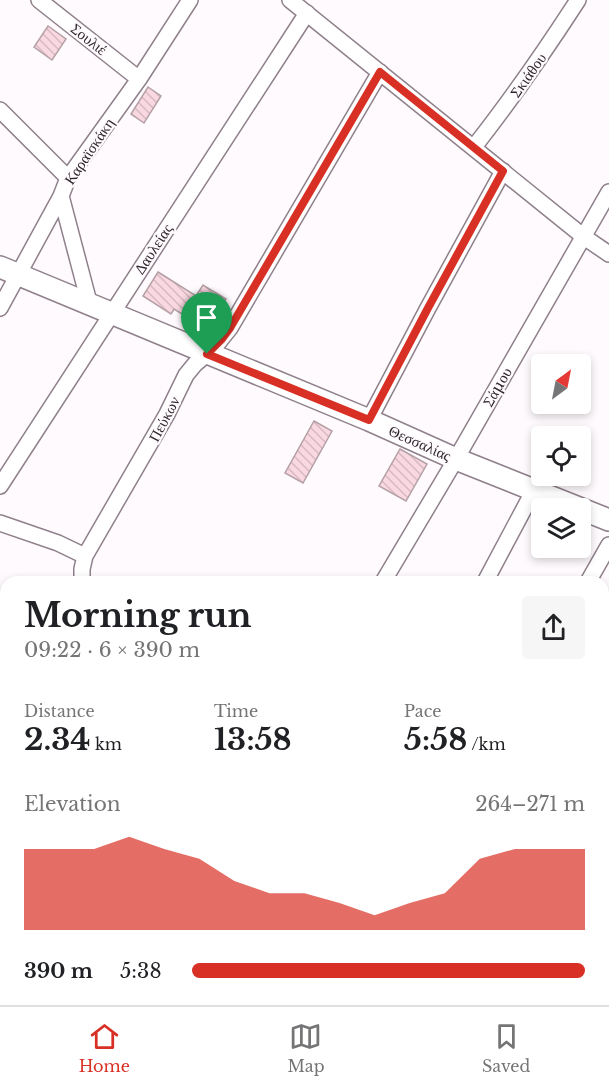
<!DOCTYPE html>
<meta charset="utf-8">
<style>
:root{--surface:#fff;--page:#f6f6f6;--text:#202124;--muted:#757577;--line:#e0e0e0;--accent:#d93025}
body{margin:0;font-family:"Libre Baskerville",serif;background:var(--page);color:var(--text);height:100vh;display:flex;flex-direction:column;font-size:22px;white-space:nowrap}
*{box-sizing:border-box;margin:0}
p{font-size:20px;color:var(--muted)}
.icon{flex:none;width:33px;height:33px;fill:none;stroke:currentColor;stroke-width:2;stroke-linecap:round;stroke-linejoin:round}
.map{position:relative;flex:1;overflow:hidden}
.side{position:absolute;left:0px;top:576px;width:609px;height:429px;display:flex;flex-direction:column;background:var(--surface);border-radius:18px 18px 0 0;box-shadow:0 3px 9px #0003}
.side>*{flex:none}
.needle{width:39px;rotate:32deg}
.tools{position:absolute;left:531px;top:354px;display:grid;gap:12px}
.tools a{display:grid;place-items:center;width:60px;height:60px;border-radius:6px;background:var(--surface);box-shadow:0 3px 9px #0003;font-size:30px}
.pin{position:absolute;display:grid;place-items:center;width:51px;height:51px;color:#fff;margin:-62px -26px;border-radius:50% 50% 50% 0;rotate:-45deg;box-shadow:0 0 6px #0007}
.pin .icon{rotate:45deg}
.round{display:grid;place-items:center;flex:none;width:63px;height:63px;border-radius:6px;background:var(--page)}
.headline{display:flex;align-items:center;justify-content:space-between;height:102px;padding:0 24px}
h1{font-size:33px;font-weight:700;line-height:45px}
.figures{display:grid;grid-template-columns:repeat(3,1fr);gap:9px;height:102px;padding:6px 24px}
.figures div{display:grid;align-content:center}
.figures b{font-size:30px;font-weight:700}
.figures small{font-size:16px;font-weight:400}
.figures p{font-size:16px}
.chart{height:168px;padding:12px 24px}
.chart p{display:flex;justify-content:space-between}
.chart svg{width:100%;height:108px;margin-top:6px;fill:var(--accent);opacity:.7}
ul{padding:0 24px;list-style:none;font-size:20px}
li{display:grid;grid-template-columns:96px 72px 1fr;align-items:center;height:45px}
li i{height:15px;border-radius:8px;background:var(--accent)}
.tab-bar{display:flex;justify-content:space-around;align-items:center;height:84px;border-top:2px solid var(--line);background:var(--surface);font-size:16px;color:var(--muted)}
.tab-bar a{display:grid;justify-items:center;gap:3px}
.tab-bar .current{color:var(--accent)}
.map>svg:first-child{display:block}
.building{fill:url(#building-back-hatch);stroke:#b4a0a5;stroke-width:1.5}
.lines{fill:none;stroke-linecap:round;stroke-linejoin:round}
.street-casing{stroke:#8f808c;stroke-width:18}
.secondary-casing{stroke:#8f808c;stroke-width:24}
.street{stroke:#fff;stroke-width:15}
.secondary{stroke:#fff;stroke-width:21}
.route-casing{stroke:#fff;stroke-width:12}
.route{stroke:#d93025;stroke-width:8}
.labels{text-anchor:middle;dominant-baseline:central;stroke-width:4.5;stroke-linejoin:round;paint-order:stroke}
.street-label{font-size:15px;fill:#2f292e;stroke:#fefafd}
</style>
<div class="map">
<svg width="609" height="1005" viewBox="0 0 609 1005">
<defs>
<pattern id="building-back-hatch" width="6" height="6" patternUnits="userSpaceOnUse" patternTransform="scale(1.5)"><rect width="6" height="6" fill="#fad8e1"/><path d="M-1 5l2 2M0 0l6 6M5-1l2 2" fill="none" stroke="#d7b9c1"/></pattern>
</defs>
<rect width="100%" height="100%" fill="#fefafd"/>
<path class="building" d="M48,26L66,39L52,60L34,47Z
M148,87L161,96L144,123L131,114Z
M158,272L196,296L203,285L226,299L208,330L174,309L171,314L143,296Z
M314,421L332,431L303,483L285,473Z
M400,449L427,464L406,501L379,486Z"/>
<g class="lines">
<g class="street-casing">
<path id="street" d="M39,0L139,79
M290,0L584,237L609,254
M0,110L68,178
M474,147C511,100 545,51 578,0
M61,196L90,306
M0,308L61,196L68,178L139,79L190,0
M369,420L428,308L503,171
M0,486L307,13
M0,523L58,543L85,556L82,569V582
M85,556L167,414L186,375L195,364L214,348L230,328L380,72
M383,582L456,459L609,192
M485,582L534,490
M588,582L609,545
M0,717L6,721
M603,789L609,792
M0,877L6,869
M603,894L609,897
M0,966L6,972
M34,999L40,1005
M355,999L367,1005
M565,999L575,1005
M76,1005L83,999
M342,1005L346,999"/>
</g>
<g class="secondary-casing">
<path id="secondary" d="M0,267L369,420L456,459L609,520"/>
</g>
<use href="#street" class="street"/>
<use href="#secondary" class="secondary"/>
</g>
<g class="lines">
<g class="route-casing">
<path id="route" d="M380,72L503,171L428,308L369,420L207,354L221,340L230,328Z"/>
</g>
<use href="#route" class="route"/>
</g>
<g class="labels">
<g class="street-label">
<text transform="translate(89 39) rotate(38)">Σουλιέ</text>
<text transform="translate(528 75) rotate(-55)">Σκιάθου</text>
<text transform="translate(89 151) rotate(-56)">Καραϊσκάκη</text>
<text transform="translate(153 249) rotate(-57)">Δαυλείας</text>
<text transform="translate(497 387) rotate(-60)">Σάμου</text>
<text transform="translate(164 419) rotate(-62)">Πεύκων</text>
<text transform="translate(420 443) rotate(24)">Θεσσαλίας</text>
</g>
</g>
</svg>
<div class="tools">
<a><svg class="needle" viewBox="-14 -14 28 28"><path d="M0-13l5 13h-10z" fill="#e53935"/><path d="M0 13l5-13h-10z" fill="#757577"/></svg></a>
<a><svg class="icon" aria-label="locate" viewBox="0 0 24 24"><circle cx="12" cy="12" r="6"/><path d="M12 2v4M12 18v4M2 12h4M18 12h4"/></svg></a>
<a><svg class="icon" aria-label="layers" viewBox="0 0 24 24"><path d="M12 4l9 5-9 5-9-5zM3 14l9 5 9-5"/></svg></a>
</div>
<div class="pin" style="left:207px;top:354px;background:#1e9e55"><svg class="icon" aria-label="arrive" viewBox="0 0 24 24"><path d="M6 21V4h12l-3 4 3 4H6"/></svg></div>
<section class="side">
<div class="headline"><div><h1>Morning run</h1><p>09:22 · 6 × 390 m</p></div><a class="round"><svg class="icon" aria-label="share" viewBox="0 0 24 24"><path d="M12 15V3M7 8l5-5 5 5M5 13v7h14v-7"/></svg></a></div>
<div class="figures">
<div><p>Distance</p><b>2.34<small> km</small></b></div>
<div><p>Time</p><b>13:58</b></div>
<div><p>Pace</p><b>5:58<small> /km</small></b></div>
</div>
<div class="chart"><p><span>Elevation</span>264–271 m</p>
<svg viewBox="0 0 160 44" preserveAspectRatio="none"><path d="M0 44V11L10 11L20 11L30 6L40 11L50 15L60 24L70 29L80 29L90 33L100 38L110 33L120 29L130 15L140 11L150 11L160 11V44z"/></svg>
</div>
<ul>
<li><b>390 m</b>5:38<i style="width:100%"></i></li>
</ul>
</section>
</div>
<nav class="tab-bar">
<a class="current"><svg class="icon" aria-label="home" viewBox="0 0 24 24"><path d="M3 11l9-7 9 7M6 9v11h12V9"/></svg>Home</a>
<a><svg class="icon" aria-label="map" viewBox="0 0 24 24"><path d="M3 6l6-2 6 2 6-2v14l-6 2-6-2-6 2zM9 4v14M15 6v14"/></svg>Map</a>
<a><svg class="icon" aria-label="saved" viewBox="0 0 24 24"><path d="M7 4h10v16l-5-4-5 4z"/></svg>Saved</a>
</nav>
